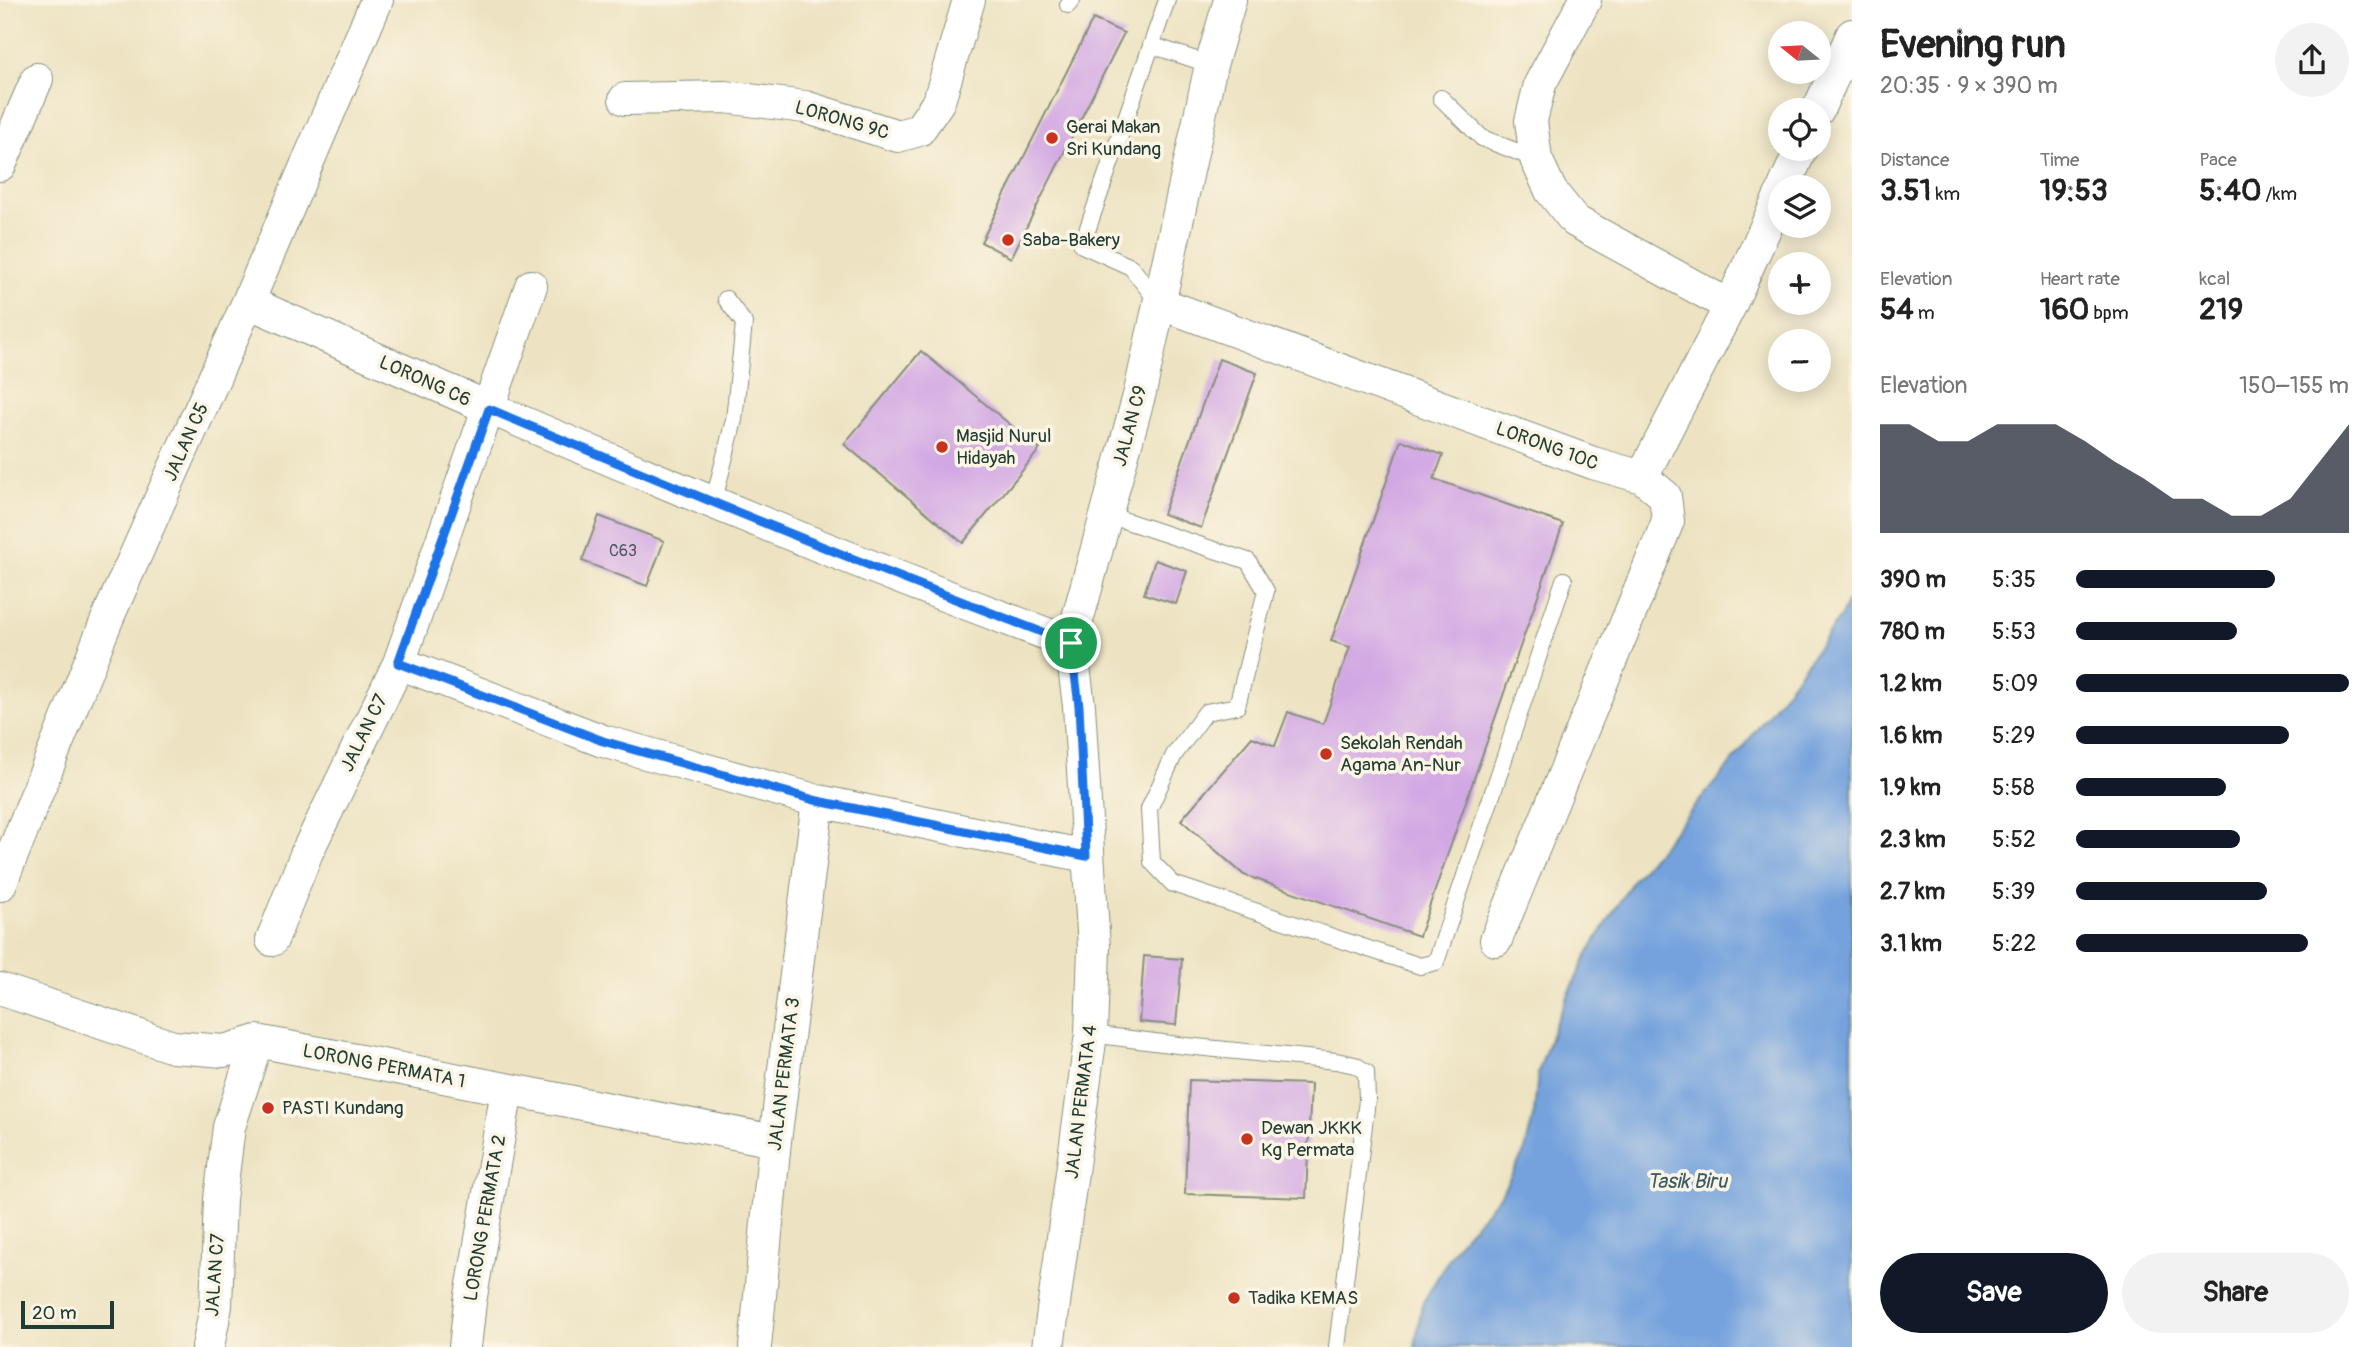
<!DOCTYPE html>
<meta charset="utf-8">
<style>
:root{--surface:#fff;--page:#f2f2f2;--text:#222;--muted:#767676;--accent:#111827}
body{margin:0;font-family:Pangolin,sans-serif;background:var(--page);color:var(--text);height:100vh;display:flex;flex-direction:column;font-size:26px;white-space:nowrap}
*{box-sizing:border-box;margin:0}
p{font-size:23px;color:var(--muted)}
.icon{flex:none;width:38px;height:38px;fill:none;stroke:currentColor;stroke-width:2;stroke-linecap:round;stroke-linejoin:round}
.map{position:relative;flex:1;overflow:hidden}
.side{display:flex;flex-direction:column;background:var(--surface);width:525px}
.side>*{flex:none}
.needle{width:46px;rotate:288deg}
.fabs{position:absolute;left:1768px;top:21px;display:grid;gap:14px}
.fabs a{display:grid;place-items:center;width:63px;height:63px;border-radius:50%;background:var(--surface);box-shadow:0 4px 18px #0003;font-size:35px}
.scale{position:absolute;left:21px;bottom:18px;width:93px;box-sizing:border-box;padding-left:7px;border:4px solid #1f3d34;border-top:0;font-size:19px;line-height:24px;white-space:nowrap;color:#1f3d34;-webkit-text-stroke:5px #fcf5e5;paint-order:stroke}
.pin{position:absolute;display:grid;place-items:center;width:60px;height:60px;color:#fff;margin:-30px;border:4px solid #fff;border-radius:50%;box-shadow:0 2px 7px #0007}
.round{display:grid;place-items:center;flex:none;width:74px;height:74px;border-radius:37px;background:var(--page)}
.summary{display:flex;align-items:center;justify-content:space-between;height:119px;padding:0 28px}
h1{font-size:38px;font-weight:700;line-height:52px}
.metrics{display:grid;grid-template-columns:repeat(3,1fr);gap:10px;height:119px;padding:7px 28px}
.metrics div{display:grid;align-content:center}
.metrics b{font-size:30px;font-weight:700}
.metrics small{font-size:19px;font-weight:400}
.metrics p{font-size:19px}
.chart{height:196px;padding:14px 28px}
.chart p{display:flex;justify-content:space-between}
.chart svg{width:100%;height:126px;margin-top:7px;fill:var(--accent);opacity:.7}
.button{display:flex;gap:14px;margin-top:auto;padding:14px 28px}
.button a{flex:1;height:80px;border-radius:42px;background:var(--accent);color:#fff;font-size:28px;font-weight:700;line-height:80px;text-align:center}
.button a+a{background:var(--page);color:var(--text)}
ul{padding:0 28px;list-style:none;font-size:23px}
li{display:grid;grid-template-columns:112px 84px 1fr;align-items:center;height:52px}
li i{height:18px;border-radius:9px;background:var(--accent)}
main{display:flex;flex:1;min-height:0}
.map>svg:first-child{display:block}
.water{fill:#74a2dd;stroke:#4a7088;stroke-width:2}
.building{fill:#d2a8e4}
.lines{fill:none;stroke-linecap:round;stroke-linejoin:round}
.service-casing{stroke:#86907b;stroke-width:18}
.minor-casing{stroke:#86907b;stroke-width:34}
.service{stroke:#fff;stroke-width:16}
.minor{stroke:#fff;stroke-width:32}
.route-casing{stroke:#fff;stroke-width:14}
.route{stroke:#1a73e8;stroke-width:9}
.poi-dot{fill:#c8321e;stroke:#fcf5e5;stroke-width:2.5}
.labels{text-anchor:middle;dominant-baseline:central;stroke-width:7;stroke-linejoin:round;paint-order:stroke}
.number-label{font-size:16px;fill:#4c5860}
.street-label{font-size:19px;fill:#1f3d34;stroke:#fcf5e5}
.poi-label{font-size:19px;fill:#1f3d34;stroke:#fcf5e5;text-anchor:start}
.water-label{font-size:21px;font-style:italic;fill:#395b67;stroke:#fcf5e5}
</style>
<main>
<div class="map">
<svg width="1852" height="1347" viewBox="0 0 1852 1347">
<rect width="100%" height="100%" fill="#fcf5e5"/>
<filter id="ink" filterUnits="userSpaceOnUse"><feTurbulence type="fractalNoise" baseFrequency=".0143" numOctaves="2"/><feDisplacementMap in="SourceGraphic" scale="14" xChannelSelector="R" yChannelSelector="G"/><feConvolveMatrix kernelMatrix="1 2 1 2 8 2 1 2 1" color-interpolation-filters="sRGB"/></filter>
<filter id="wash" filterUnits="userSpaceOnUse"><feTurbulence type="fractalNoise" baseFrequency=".00686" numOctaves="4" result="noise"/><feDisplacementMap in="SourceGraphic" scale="28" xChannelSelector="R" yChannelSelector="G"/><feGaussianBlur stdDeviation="1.57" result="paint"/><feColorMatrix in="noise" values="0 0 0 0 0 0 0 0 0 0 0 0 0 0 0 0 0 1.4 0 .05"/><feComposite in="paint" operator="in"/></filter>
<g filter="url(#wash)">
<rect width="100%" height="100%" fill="#ede3c2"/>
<path class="water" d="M1852,593V1347H1415L1422,1304L1458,1243L1500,1196L1525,1151L1534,1113L1538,1073L1555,1024L1587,955L1633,880L1729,766L1792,683L1841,616Z"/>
<g id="blocks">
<path class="building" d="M1093,19L1124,33L1011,258L981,242Z
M921,351L1040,449L963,543L844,444Z
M1219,359L1257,373L1201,528L1163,514Z
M1401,440L1443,455L1434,479L1563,524L1419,936L1244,875L1181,820L1252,737L1275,746L1288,712L1323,724L1350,647L1331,641Z
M599,516L664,541L647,586L582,561Z
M1155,560L1187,571L1176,604L1144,594Z
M1144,956L1182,959L1176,1025L1139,1022Z
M1189,1080L1311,1084L1306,1198L1185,1194Z"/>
</g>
</g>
<g filter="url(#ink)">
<use href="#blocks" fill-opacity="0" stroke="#86907b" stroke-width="2"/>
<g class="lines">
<g class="service-casing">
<path id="service" d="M1068,5L1072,0
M1151,45L1211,65
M1441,98L1482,138L1536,159
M1159,303L1131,267L1082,245L1167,0
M713,504L734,420L744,323L726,299
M1105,514L1248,561L1266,591L1237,706L1206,712L1174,755L1149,809L1152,862L1173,884L1420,966L1436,962L1564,580
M1091,1034L1186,1046L1336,1061L1355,1065L1366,1072L1367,1100L1337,1347"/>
</g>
<g class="minor-casing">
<path id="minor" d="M1585,0L1540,84L1531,121L1536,159L1551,191L1575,221L1730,306
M625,99L725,97L805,107L898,136L919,130L939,101L969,0
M1818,110L1852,35
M0,165L37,79
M1784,187L1801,149
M248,302C520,423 792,540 1071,643
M1159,303L1593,463L1642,477L1665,496L1668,521L1496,940
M1642,477L1730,306L1780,196
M399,663L603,741L818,801L1086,856
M0,885L108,617L248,302L377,0
M272,940L307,852L399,663L531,286
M0,989L173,1047L224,1051L257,1041L775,1141
M208,1347L216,1306L220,1199L229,1127L257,1041
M465,1347L470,1302L507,1090
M755,1347L775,1141L818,801
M1048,1347L1091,1034L1094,948L1079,706L1071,643L1140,392L1211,65L1230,0"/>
</g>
<use href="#service" class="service"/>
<use href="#minor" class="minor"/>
</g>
</g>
<g class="lines" filter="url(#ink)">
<g class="route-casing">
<path id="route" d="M489,409C682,490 875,570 1071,643L1079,706L1086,856L818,801L674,761L603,741L398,663Z"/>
</g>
<use href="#route" class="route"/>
</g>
<g class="poi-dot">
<circle cx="1052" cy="138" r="7"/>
<circle cx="1008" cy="240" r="7"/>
<circle cx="942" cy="447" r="7"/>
<circle cx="1326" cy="754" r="7"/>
<circle cx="268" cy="1108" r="7"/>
<circle cx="1247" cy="1139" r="7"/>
<circle cx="1234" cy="1298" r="7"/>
</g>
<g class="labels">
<g class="number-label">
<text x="623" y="551">C63</text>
</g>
<g class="street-label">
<text transform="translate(842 120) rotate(16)">LORONG 9C</text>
<text transform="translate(425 381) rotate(24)">LORONG C6</text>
<text transform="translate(1130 426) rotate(-75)">JALAN C9</text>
<text transform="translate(186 442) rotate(-66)">JALAN C5</text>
<text transform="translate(1547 446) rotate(20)">LORONG 10C</text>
<text transform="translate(364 733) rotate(-64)">JALAN C7</text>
<text transform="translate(384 1066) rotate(11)">LORONG PERMATA 1</text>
<text transform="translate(784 1074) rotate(-83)">JALAN PERMATA 3</text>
<text transform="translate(1081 1102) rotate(-83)">JALAN PERMATA 4</text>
<text transform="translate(485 1218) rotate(-80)">LORONG PERMATA 2</text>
<text transform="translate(215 1275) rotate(-86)">JALAN C7</text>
</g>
<g class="poi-label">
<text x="1066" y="127">Gerai Makan<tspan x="1066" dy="22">Sri Kundang</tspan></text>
<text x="1022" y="240">Saba-Bakery</text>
<text x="956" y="436">Masjid Nurul<tspan x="956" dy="22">Hidayah</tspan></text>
<text x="1340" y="743">Sekolah Rendah<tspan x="1340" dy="22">Agama An-Nur</tspan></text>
<text x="282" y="1108">PASTI Kundang</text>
<text x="1261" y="1128">Dewan JKKK<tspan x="1261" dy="22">Kg Permata</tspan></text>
<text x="1248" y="1298">Tadika KEMAS</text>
</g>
<g class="water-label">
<text x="1687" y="1181">Tasik Biru</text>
</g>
</g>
</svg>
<div class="fabs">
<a><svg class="needle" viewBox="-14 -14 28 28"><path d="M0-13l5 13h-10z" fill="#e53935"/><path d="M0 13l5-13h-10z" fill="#767676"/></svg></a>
<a><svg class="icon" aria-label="locate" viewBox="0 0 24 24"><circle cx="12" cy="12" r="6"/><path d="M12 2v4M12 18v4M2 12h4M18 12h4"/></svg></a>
<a><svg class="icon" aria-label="layers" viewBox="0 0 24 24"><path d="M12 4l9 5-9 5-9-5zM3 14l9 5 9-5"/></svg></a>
<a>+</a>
<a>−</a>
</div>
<div class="scale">20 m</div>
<div class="pin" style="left:1071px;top:643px;background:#1e9e55"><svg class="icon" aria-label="arrive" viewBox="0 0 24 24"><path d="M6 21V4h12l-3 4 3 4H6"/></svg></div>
</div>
<section class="side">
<div class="summary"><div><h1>Evening run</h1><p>20:35 · 9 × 390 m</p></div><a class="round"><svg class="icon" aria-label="share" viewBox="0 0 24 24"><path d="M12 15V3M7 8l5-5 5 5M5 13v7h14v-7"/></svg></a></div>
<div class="metrics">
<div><p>Distance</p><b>3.51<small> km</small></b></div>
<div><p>Time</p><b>19:53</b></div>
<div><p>Pace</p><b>5:40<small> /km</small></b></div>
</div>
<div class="metrics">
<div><p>Elevation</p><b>54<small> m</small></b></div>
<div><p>Heart rate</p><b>160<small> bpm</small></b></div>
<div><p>kcal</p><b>219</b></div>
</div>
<div class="chart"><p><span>Elevation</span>150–155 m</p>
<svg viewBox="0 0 160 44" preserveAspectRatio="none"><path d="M0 44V6L10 6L20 12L30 12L40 6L50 6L60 6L70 12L80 19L90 25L100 32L110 32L120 38L130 38L140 32L150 19L160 6V44z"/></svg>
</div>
<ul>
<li><b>390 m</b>5:35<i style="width:73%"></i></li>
<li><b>780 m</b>5:53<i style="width:59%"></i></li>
<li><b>1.2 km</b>5:09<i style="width:100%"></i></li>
<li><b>1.6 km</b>5:29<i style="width:78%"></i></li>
<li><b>1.9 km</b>5:58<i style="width:55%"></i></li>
<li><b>2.3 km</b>5:52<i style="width:60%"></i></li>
<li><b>2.7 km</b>5:39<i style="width:70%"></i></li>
<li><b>3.1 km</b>5:22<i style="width:85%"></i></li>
</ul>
<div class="button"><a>Save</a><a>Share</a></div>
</section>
</main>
